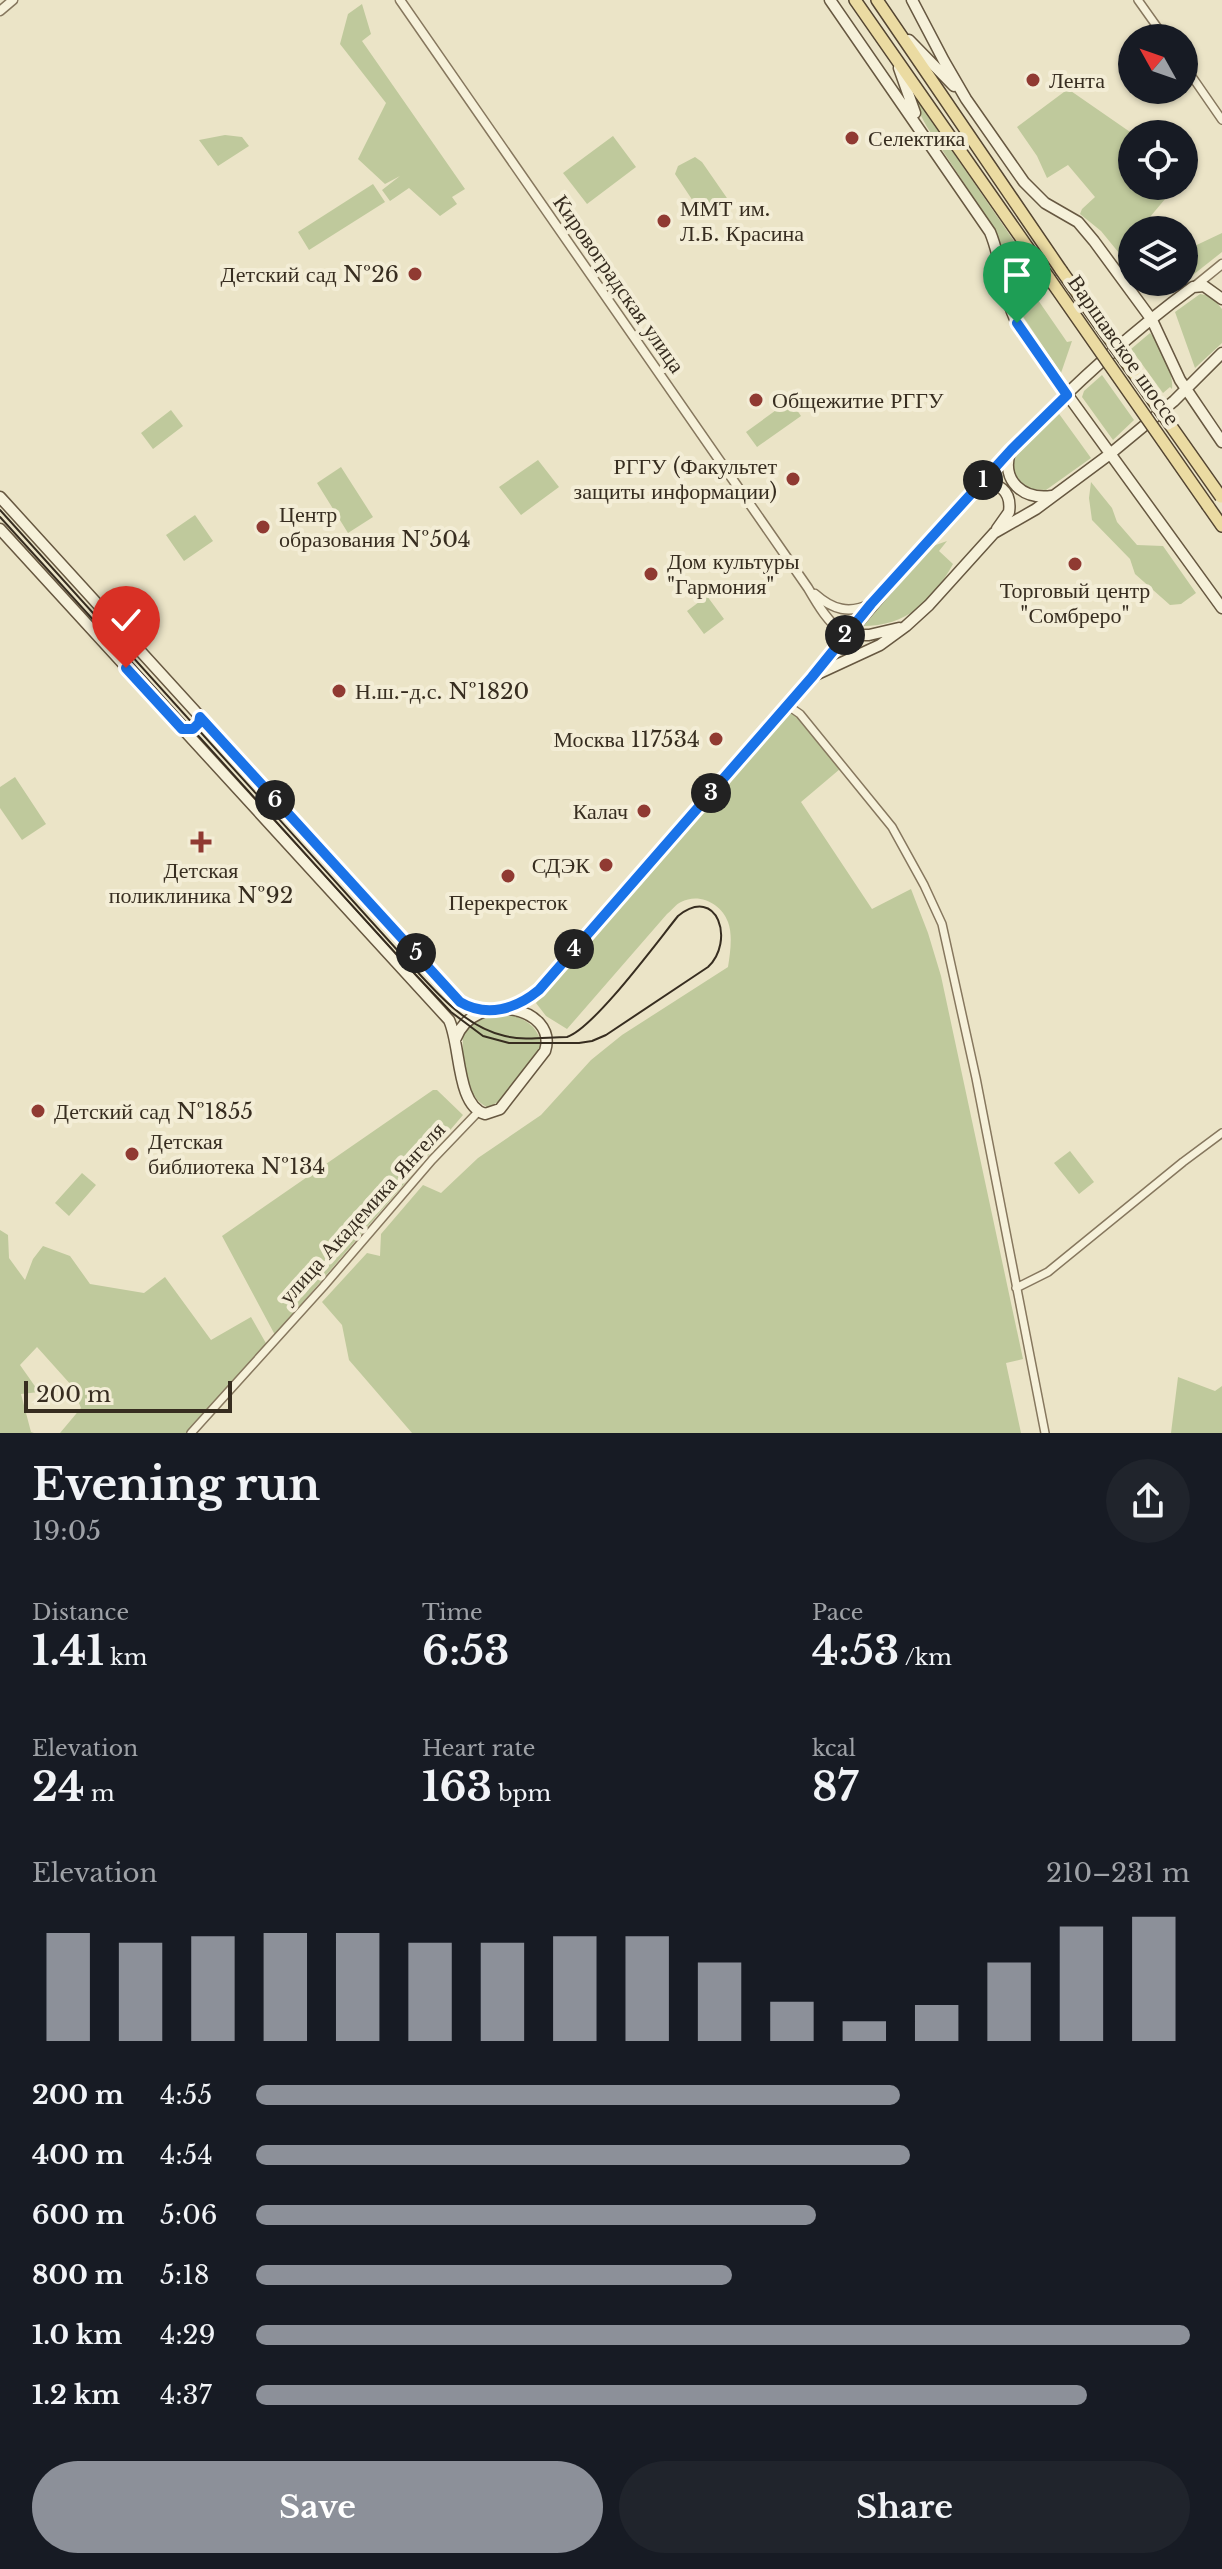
<!DOCTYPE html>
<meta charset="utf-8">
<style>
:root{--surface:#171b24;--page:#20242c;--text:#f1f3f6;--muted:#9ea1a6;--accent:#8c9099}
body{margin:0;font-family:"Libre Baskerville",serif;background:var(--page);color:var(--text);height:100vh;display:flex;flex-direction:column;font-size:30px;white-space:nowrap}
*{box-sizing:border-box;margin:0}
p{font-size:26px;color:var(--muted)}
.icon{flex:none;width:44px;height:44px;fill:none;stroke:currentColor;stroke-width:2;stroke-linecap:round;stroke-linejoin:round}
.map{position:relative;height:1433px;overflow:hidden}
.side{display:flex;flex-direction:column;background:var(--surface);flex:1}
.side>*{flex:none}
.needle{width:52px;rotate:310deg}
.fabs{position:absolute;left:1118px;top:24px;display:grid;gap:16px}
.fabs a{display:grid;place-items:center;width:80px;height:80px;border-radius:50%;background:var(--surface);box-shadow:0 2px 6px #0004;font-size:40px}
.scale{position:absolute;left:24px;bottom:20px;width:208px;box-sizing:border-box;padding-left:8px;border:4px solid #372d20;border-top:0;font-size:22px;line-height:28px;white-space:nowrap;color:#372d20;-webkit-text-stroke:6px #f3edd6;paint-order:stroke}
.pin{position:absolute;display:grid;place-items:center;width:68px;height:68px;color:#fff;margin:-82px -34px;border-radius:50% 50% 50% 0;rotate:-45deg;box-shadow:0 0 8px #0007}
.pin .icon{rotate:45deg}
.km{position:absolute;width:40px;height:40px;margin:-20px;border-radius:50%;background:#222;color:#fff;font-size:22px;line-height:40px;text-align:center}
.round{display:grid;place-items:center;flex:none;width:84px;height:84px;border-radius:42px;background:var(--page)}
.headline{display:flex;align-items:center;justify-content:space-between;height:136px;padding:0 32px}
h1{font-size:44px;font-weight:700;line-height:60px}
.figures{display:grid;grid-template-columns:repeat(3,1fr);gap:12px;height:136px;padding:8px 32px}
.figures div{display:grid;align-content:center}
.figures b{font-size:40px;font-weight:700}
.figures small{font-size:22px;font-weight:400}
.figures p{font-size:22px}
.chart{height:224px;padding:16px 32px}
.chart p{display:flex;justify-content:space-between}
.chart svg{width:100%;height:144px;margin-top:8px;stroke:var(--accent);stroke-width:6}
.action{display:flex;gap:16px;margin-top:auto;padding:16px 32px}
.action a{flex:1;height:92px;border-radius:48px;background:var(--accent);color:#fff;font-size:32px;font-weight:700;line-height:92px;text-align:center}
.action a+a{background:var(--page);color:var(--text)}
ul{padding:0 32px;list-style:none;font-size:26px}
li{display:grid;grid-template-columns:128px 96px 1fr;align-items:center;height:60px}
li i{height:20px;border-radius:10px;background:var(--accent)}
.map>svg:first-child{display:block}
.green{fill:#bfc99c}
.lines{fill:none;stroke-linecap:round;stroke-linejoin:round}
.minor-casing{stroke:#86775e;stroke-width:10}
.tertiary-casing{stroke:#86775e;stroke-width:11}
.secondary-casing{stroke:#675841;stroke-width:13}
.primary-casing{stroke:#544531;stroke-width:14}
.minor{stroke:#f6f1da;stroke-width:7}
.tertiary{stroke:#f6f1da;stroke-width:8}
.secondary{stroke:#f6f1da;stroke-width:10}
.primary{stroke:#ebdba2;stroke-width:11}
.tram{stroke:#372d20;stroke-width:2}
.primary-bridge-casing{stroke:#544531;stroke-width:14;stroke-linecap:butt}
.primary-bridge{stroke:#ebdba2;stroke-width:11}
.route-casing{stroke:#fff;stroke-width:16}
.route{stroke:#1a73e8;stroke-width:10}
.poi-dot{fill:#903a32;stroke:#f3edd6;stroke-width:3}
.labels{text-anchor:middle;dominant-baseline:central;stroke-width:8;stroke-linejoin:round;paint-order:stroke}
.poi-label{font-size:22px;fill:#372d20;stroke:#f3edd6;text-anchor:start}
.street-label{font-size:22px;fill:#372d20;stroke:#f3edd6}
</style>
<div class="map">
<svg width="1222" height="1433" viewBox="0 0 1222 1433">
<rect width="100%" height="100%" fill="#ebe4c7"/>
<path class="green" d="M362,4L371,34L362,41L465,189L452,197L457,204L440,216L409,188L390,201L382,190L400,176L385,184L358,159L386,103L340,44L348,14Z
M1068,89L1133,134L1132,186H1176L1139,230H1132V235L1119,253L1101,231L1080,214L1082,209L1095,197L1068,165L1047,178L1037,156L1017,127Z
M916,98L1042,282L1039,285L1045,294L1038,300L1067,342L1072,341L1061,373L1018,309L1004,255L993,227L927,127L920,114Z
M225,135L242,137L249,146L218,166L199,140Z
M613,136L636,167L587,204L563,173Z
M695,157L702,162L729,201L726,209L712,218L703,216L675,174L678,166Z
M373,184L385,202L309,250L298,232Z
M1222,233V252L1184,282V251Z
M1200,294L1211,296L1222,309V343L1195,368L1175,312Z
M1150,333C1161,344 1174,374 1172,389L1170,387L1163,393L1131,349Z
M1102,375L1134,420L1113,440L1082,397L1084,391Z
M790,400L801,416L757,447L746,432Z
M171,410L183,426L153,449L141,433Z
M1057,411L1091,458L1046,490L1029,489C1024,486 1018,482 1014,476C1001,456 1043,425 1057,411Z
M538,460L559,487L521,515L499,487Z
M341,467L373,517L348,533L317,483Z
M1091,482L1112,508L1117,522L1137,545L1163,546L1196,593L1181,604L1170,605L1135,574L1130,559L1092,520L1089,498Z
M195,515L213,541L184,561L166,535Z
M947,541L939,551L953,564C931,603 905,628 857,626L930,547Z
M707,596L724,619L704,634L687,611Z
M794,711L840,769L801,802L872,909L911,889L928,933L941,976L1023,1359L1006,1363L1021,1433H412L349,1360L342,1325L322,1302L367,1253L380,1256L381,1234L423,1185L441,1193L478,1158L541,1115L591,1060L622,1035L728,967C730,954 733,935 728,922C722,904 699,892 681,902C676,904 671,911 667,914L567,1029L546,1016L536,1003L630,891L788,713Z
M15,777L46,824L22,840L0,808V787Z
M511,1015C529,1020 539,1029 542,1047C530,1063 506,1104 487,1107C464,1097 462,1056 463,1034L475,1020Z
M433,1090H437L463,1115L275,1335L222,1236Z
M1070,1151L1094,1182L1079,1194L1054,1163Z
M82,1173L96,1185L69,1216L55,1203Z
M0,1230L8,1235L9,1258L25,1280L33,1259L43,1246L70,1256L90,1284L144,1293L165,1277L211,1340L251,1317L267,1345L188,1433H60L81,1408L72,1386L37,1347L20,1365L39,1392L21,1394L31,1432L34,1433H0Z
M1178,1377L1215,1391L1222,1386V1433H1171Z"/>
<g class="lines">
<g class="minor-casing">
<path id="minor" d="M1138,0L1165,38
M1184,65L1222,120
M787,705L800,714L892,827L924,885L942,924L976,1078L1045,1433
M1016,1288L1048,1272L1183,1162L1222,1133
M191,1433L323,1287L432,1160L478,1112"/>
</g>
<g class="tertiary-casing">
<path id="tertiary" d="M400,0L808,588C819,607 828,622 845,635
M0,11L13,0
M1195,286L1222,264
M815,594C833,610 849,614 871,604"/>
</g>
<g class="secondary-casing">
<path id="secondary" d="M830,0L990,232C1004,265 1002,301 1022,332L1222,608
M912,0L944,61L966,99L1024,182L1045,203L1078,222L1094,241L1152,320L1180,380L1222,442
M909,40L954,86
M899,68L915,113
M1010,452C1001,481 1023,500 1052,496
M979,486C998,480 1012,491 1009,512L997,529
M0,497L460,1002L483,1011
M0,529L449,1020C461,1045 456,1105 485,1114L500,1109L545,1051C559,1007 475,989 456,1038
M845,635H869L899,628
M813,676L880,645L906,626L929,605L994,533L1036,509L1110,454L1174,401L1222,353
M508,1008L518,1005L539,990C629,887 720,784 809,680C928,541 1044,396 1193,287L1204,286L1222,299"/>
</g>
<g class="primary-casing">
<path id="primary" d="M855,0L1049,278
M877,0L1061,270
M1208,506L1222,526"/>
</g>
<use href="#minor" class="minor"/>
<use href="#tertiary" class="tertiary"/>
<use href="#secondary" class="secondary"/>
<use href="#primary" class="primary"/>
<path class="tram" d="M0,510L399,952C429,983 460,1026 505,1036C524,1041 547,1037 567,1037C594,1028 657,942 678,916C718,884 735,942 708,967L606,1035L592,1041L579,1043H509L483,1036L451,1012L397,955L0,517"/>
<g class="primary-bridge-casing">
<path id="primary-bridge" d="M1061,270L1221,497
M1049,278L1208,506"/>
</g>
<use href="#primary-bridge" class="primary-bridge"/>
</g>
<g class="lines">
<g class="route-casing">
<path id="route" d="M126,668L182,729H193L199,723L200,717L460,1002C487,1018 516,1009 539,990L812,677L871,604L1011,450L1067,395L1017,323"/>
</g>
<use href="#route" class="route"/>
</g>
<g class="poi-dot">
<circle cx="1033" cy="80" r="8"/>
<circle cx="852" cy="138" r="8"/>
<circle cx="664" cy="221" r="8"/>
<circle cx="415" cy="274" r="8"/>
<circle cx="756" cy="400" r="8"/>
<circle cx="793" cy="479" r="8"/>
<circle cx="263" cy="527" r="8"/>
<circle cx="1075" cy="564" r="8"/>
<circle cx="651" cy="574" r="8"/>
<circle cx="339" cy="691" r="8"/>
<circle cx="716" cy="739" r="8"/>
<circle cx="644" cy="811" r="8"/>
<path d="M197 830h8v8h8v8h-8v8h-8v-8h-8v-8h8z"/>
<circle cx="606" cy="865" r="8"/>
<circle cx="508" cy="876" r="8"/>
<circle cx="38" cy="1111" r="8"/>
<circle cx="132" cy="1154" r="8"/>
</g>
<g class="labels">
<g class="poi-label">
<text x="1049" y="80">Лента</text>
<text x="868" y="138">Селектика</text>
<text x="680" y="208">ММТ им.<tspan x="680" dy="25">Л.Б. Красина</tspan></text>
<text x="399" y="274" text-anchor="end">Детский сад №26</text>
<text x="772" y="400">Общежитие РГГУ</text>
<text x="777" y="466" text-anchor="end">РГГУ (Факультет<tspan x="777" dy="25">защиты информации)</tspan></text>
<text x="279" y="514">Центр<tspan x="279" dy="25">образования №504</tspan></text>
<text x="667" y="561">Дом культуры<tspan x="667" dy="25">"Гармония"</tspan></text>
<text x="1075" y="590" text-anchor="middle">Торговый центр<tspan x="1075" dy="25">"Сомбреро"</tspan></text>
<text x="355" y="691">Н.ш.-д.с. №1820</text>
<text x="700" y="739" text-anchor="end">Москва 117534</text>
<text x="628" y="811" text-anchor="end">Калач</text>
<text x="590" y="865" text-anchor="end">СДЭК</text>
<text x="201" y="870" text-anchor="middle">Детская<tspan x="201" dy="25">поликлиника №92</tspan></text>
<text x="508" y="902" text-anchor="middle">Перекресток</text>
<text x="54" y="1111">Детский сад №1855</text>
<text x="148" y="1141">Детская<tspan x="148" dy="25">библиотека №134</tspan></text>
</g>
<g class="street-label">
<text transform="translate(619 284) rotate(55)">Кировоградская улица</text>
<text transform="translate(1124 350) rotate(55)">Варшавское шоссе</text>
<text transform="translate(362 1213) rotate(-48)">улица Академика Янгеля</text>
</g>
</g>
</svg>
<div class="fabs">
<a><svg class="needle" viewBox="-14 -14 28 28"><path d="M0-13l5 13h-10z" fill="#e53935"/><path d="M0 13l5-13h-10z" fill="#9ea1a6"/></svg></a>
<a><svg class="icon" aria-label="locate" viewBox="0 0 24 24"><circle cx="12" cy="12" r="6"/><path d="M12 2v4M12 18v4M2 12h4M18 12h4"/></svg></a>
<a><svg class="icon" aria-label="layers" viewBox="0 0 24 24"><path d="M12 4l9 5-9 5-9-5zM3 14l9 5 9-5"/></svg></a>
</div>
<div class="scale">200 m</div>
<div class="pin" style="left:1017px;top:323px;background:#1e9e55"><svg class="icon" aria-label="arrive" viewBox="0 0 24 24"><path d="M6 21V4h12l-3 4 3 4H6"/></svg></div>
<div class="pin" style="left:126px;top:668px;background:#d93025"><svg class="icon" aria-label="check" viewBox="0 0 24 24"><path d="M5 12l5 5 9-10"/></svg></div>
<b class="km" style="left:983px;top:480px">1</b>
<b class="km" style="left:845px;top:635px">2</b>
<b class="km" style="left:711px;top:793px">3</b>
<b class="km" style="left:574px;top:949px">4</b>
<b class="km" style="left:416px;top:953px">5</b>
<b class="km" style="left:275px;top:800px">6</b>
</div>
<section class="side">
<div class="headline"><div><h1>Evening run</h1><p>19:05</p></div><a class="round"><svg class="icon" aria-label="share" viewBox="0 0 24 24"><path d="M12 15V3M7 8l5-5 5 5M5 13v7h14v-7"/></svg></a></div>
<div class="figures">
<div><p>Distance</p><b>1.41<small> km</small></b></div>
<div><p>Time</p><b>6:53</b></div>
<div><p>Pace</p><b>4:53<small> /km</small></b></div>
</div>
<div class="figures">
<div><p>Elevation</p><b>24<small> m</small></b></div>
<div><p>Heart rate</p><b>163<small> bpm</small></b></div>
<div><p>kcal</p><b>87</b></div>
</div>
<div class="chart"><p><span>Elevation</span>210–231 m</p>
<svg viewBox="0 0 160 44" preserveAspectRatio="none"><path d="M5 44V11M15 44V14M25 44V12M35 44V11M45 44V11M55 44V14M65 44V14M75 44V12M85 44V12M95 44V20M105 44V32M115 44V38M125 44V33M135 44V20M145 44V9M155 44V6"/></svg>
</div>
<ul>
<li><b>200 m</b>4:55<i style="width:69%"></i></li>
<li><b>400 m</b>4:54<i style="width:70%"></i></li>
<li><b>600 m</b>5:06<i style="width:60%"></i></li>
<li><b>800 m</b>5:18<i style="width:51%"></i></li>
<li><b>1.0 km</b>4:29<i style="width:100%"></i></li>
<li><b>1.2 km</b>4:37<i style="width:89%"></i></li>
</ul>
<div class="action"><a>Save</a><a>Share</a></div>
</section>
